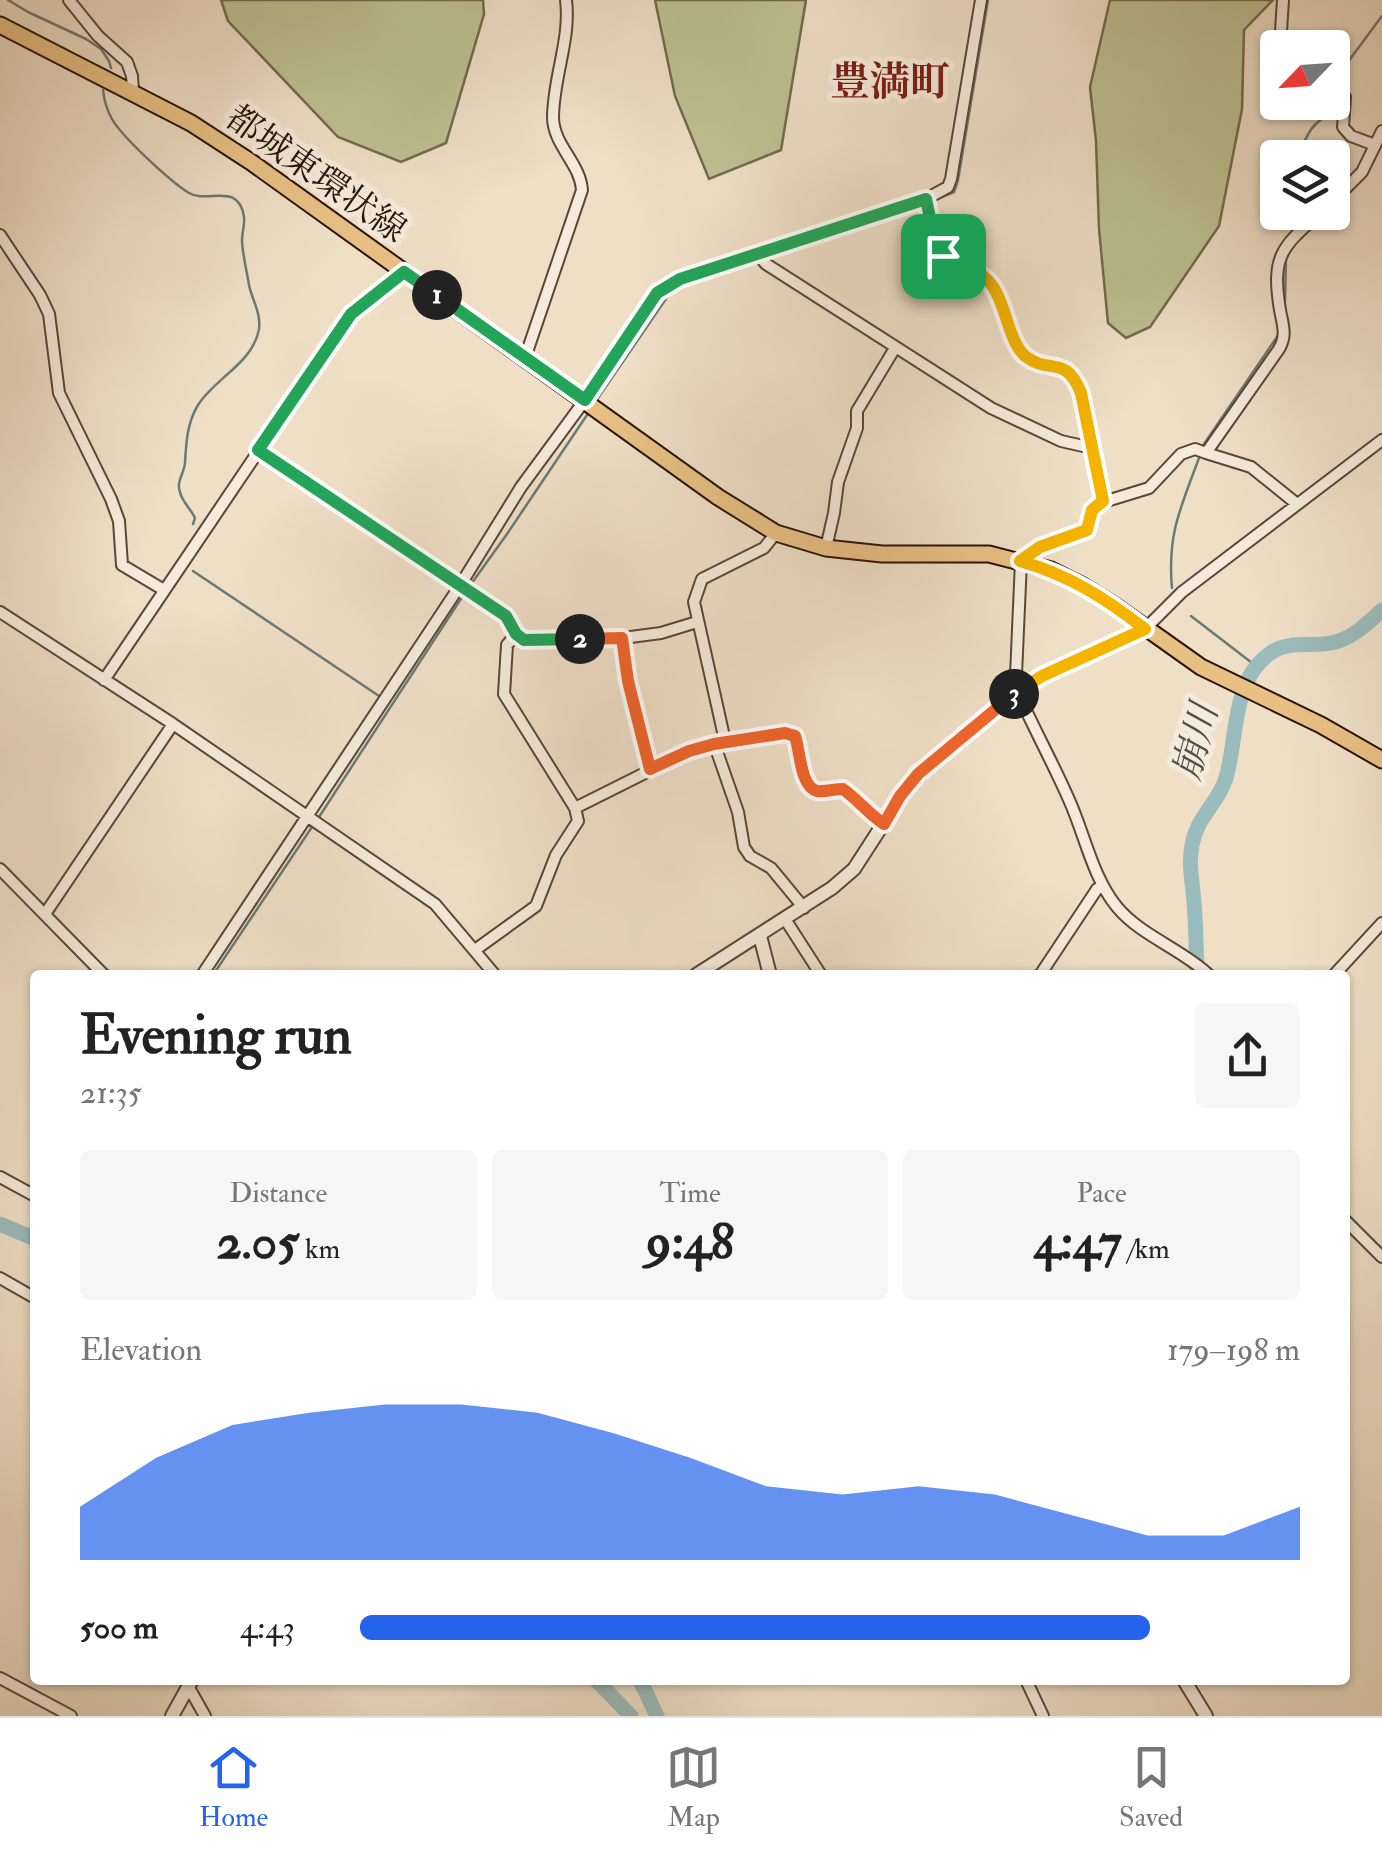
<!DOCTYPE html>
<meta charset="utf-8">
<style>
:root{--surface:#fff;--page:#f6f6f6;--text:#222;--muted:#767676;--line:#e0e0e0;--accent:#2563eb}
body{margin:0;font-family:"IM FELL Double Pica","Noto Serif JP",serif;background:var(--page);color:var(--text);height:100vh;display:flex;flex-direction:column;font-size:38px;white-space:nowrap}
*{box-sizing:border-box;margin:0}
p{font-size:32px;color:var(--muted)}
.icon{flex:none;width:55px;height:55px;fill:none;stroke:currentColor;stroke-width:2;stroke-linecap:round;stroke-linejoin:round}
.map{position:relative;flex:1;overflow:hidden}
.panel{position:absolute;left:30px;top:970px;width:1320px;height:715px;display:flex;flex-direction:column;background:var(--surface);border-radius:10px;box-shadow:0 2px 8px #0004}
.panel>*{flex:none}
.needle{width:65px;rotate:245deg}
.controls{position:absolute;left:1260px;top:30px;display:grid;gap:20px}
.controls a{display:grid;place-items:center;width:90px;height:90px;border-radius:10px;background:var(--surface);box-shadow:0 2px 8px #0004;font-size:50px}
.pin{position:absolute;display:grid;place-items:center;width:85px;height:85px;color:#fff;margin:-42px;border-radius:20px;box-shadow:0 5px 15px #0006}
.km{position:absolute;width:50px;height:50px;margin:-25px;border-radius:50%;background:#222;color:#fff;font-size:28px;line-height:50px;text-align:center}
.round{display:grid;place-items:center;flex:none;width:105px;height:105px;border-radius:10px;background:var(--page)}
.overview{display:flex;align-items:center;justify-content:space-between;height:170px;padding:0 50px}
h1{font-size:55px;font-weight:700;line-height:75px}
.metrics{display:grid;grid-template-columns:repeat(3,1fr);gap:15px;height:170px;padding:10px 50px}
.metrics div{display:grid;align-content:center;border-radius:10px;background:var(--page);text-align:center}
.metrics b{font-size:50px;font-weight:700}
.metrics small{font-size:28px;font-weight:400}
.metrics p{font-size:28px}
.chart{height:280px;padding:20px 50px}
.chart p{display:flex;justify-content:space-between}
.chart svg{width:100%;height:180px;margin-top:10px;fill:var(--accent);opacity:.7}
ul{padding:0 50px;list-style:none;font-size:32px}
li{display:grid;grid-template-columns:160px 120px 1fr;align-items:center;height:75px}
li i{height:25px;border-radius:12px;background:var(--accent)}
.tab-bar{display:flex;justify-content:space-around;align-items:center;height:140px;border-top:2px solid var(--line);background:var(--surface);font-size:28px;color:var(--muted)}
.tab-bar a{display:grid;justify-items:center;gap:5px}
.tab-bar .active{color:var(--accent)}
.map>svg:first-child{display:block}
.green{fill:#bec092;stroke:#736a4e;stroke-width:2.5}
.lines{fill:none;stroke-linecap:round;stroke-linejoin:round}
.stream{stroke:#6d7975;stroke-width:2.5}
.river{stroke:#9bbcbc;stroke-width:15}
.minor-casing{stroke:#5a4739;stroke-width:14}
.tertiary-casing{stroke:#5a4739;stroke-width:16}
.primary-casing{stroke:#28140a;stroke-width:19}
.minor{stroke:#f5eadb;stroke-width:10}
.tertiary{stroke:#f5eadb;stroke-width:12}
.primary{stroke:#e8c084;stroke-width:15}
.split-1-casing{stroke:#fff;stroke-width:20}
.split-2-casing{stroke:#fff;stroke-width:20}
.split-3-casing{stroke:#fff;stroke-width:20}
.split-4-casing{stroke:#fff;stroke-width:20}
.split-1{stroke:#22a559;stroke-width:12}
.split-2{stroke:#22a559;stroke-width:12}
.split-3{stroke:#f0652b;stroke-width:12}
.split-4{stroke:#f5b400;stroke-width:12}
.labels{text-anchor:middle;dominant-baseline:central;stroke-width:10;stroke-linejoin:round;paint-order:stroke}
.street-label{font-size:35px;fill:#28140a;stroke:#f5eadb}
.water-label{font-size:38px;font-style:italic;fill:#504f48;stroke:#f5eadb}
.quarter-label{font-size:40px;font-weight:bold;fill:#7a1f14;stroke:#f5eadb}
</style>
<div class="map">
<svg width="1382" height="1716" viewBox="0 0 1382 1716">
<rect width="100%" height="100%" fill="#efdfc7"/>
<filter id="stains"><feTurbulence type="fractalNoise" baseFrequency=".002" numOctaves="4"/><feColorMatrix values="0 0 0 0 .2 0 0 0 0 .09 0 0 0 0 .02 0 0 0 .5 -.17"/></filter>
<radialGradient id="worn" r=".72"><stop offset=".6" stop-color="#630" stop-opacity="0"/><stop offset="1" stop-color="#630" stop-opacity=".3"/></radialGradient>
<path class="green" d="M221,0H483L484,14L446,143L401,162L338,137L228,21Z
M655,0H806L781,150L709,179L675,96Z
M1110,0H1273L1244,30L1242,109L1219,226L1150,327L1126,338L1108,323L1099,229L1096,141L1090,87Z"/>
<g class="lines">
<path class="stream" d="M8,0L28,12L86,39L101,49L109,61L111,68
M1336,78L1382,16
M103,90C104,100 107,110 112,119C122,137 171,182 189,193C207,204 239,181 244,217C245,225 242,232 242,240C242,252 247,272 249,285C252,300 261,312 259,329C253,363 215,378 198,405C187,423 186,444 185,463C184,474 176,481 180,492C182,502 191,509 195,518L193,524
M1299,158C1305,134 1314,120 1336,111V98
M932,201L954,192L958,180L988,0
M1297,226L1301,212
M767,258L878,220
M1285,300L1286,260
M596,401L672,290L759,261
M1204,444L1279,334
M193,571L379,696
M469,587L507,534L589,412
M1172,588C1167,534 1181,507 1199,458
M1191,616L1256,666
M319,817L464,594
M213,975L314,824"/>
<path class="river" d="M1197,975C1196,947 1196,919 1193,891C1191,875 1189,861 1192,845C1197,816 1218,804 1226,778C1238,738 1231,678 1272,652C1292,639 1317,649 1339,641C1356,635 1369,622 1382,610
M0,1224L35,1239
M596,1680L631,1716
M640,1680L657,1716"/>
<g class="minor-casing">
<path id="minor" d="M69,0L98,36L127,62L132,76L133,91
M1282,48L1281,31L1283,0
M1332,86L1339,88L1345,97L1343,127L1351,136L1375,145
M926,199C930,216 930,237 941,252C951,267 979,267 992,286C1005,305 1009,344 1026,357C1050,375 1066,354 1081,393L1103,501
M1332,202L1362,172L1382,131
M0,235L40,295L49,314L59,393L111,499L119,521L122,565L164,590
M758,255L766,264L991,408L1061,441L1092,448
M525,358L582,190C580,163 554,146 553,118C553,78 571,39 566,0
M258,450L506,616L516,634L525,640L623,638L661,633L697,622
M1206,453L1251,467L1297,504
M826,548L834,513L838,482L857,428V411L895,348
M0,612L173,724L435,904L495,975
M1145,629L1182,592L1382,440
M623,638L628,681L650,769
M104,680L351,314L404,273
M725,741L694,602L702,579L764,548L776,533
M714,743L738,812L744,847L750,856L771,868L804,908
M575,808L689,751L725,741L785,733L795,736C800,749 800,787 817,791C824,792 836,789 843,789C858,800 868,813 884,824
M0,869L104,975
M45,914L173,724
M785,919L821,975
M475,950L536,906L556,855L578,821L575,808L504,694L507,645L516,634
M202,975L461,584L521,487L585,400L647,307L657,293L680,279L926,199L948,187L951,179L981,0
M1040,975L1097,889L1103,886
M1209,975C1182,949 1141,936 1117,907C1093,878 1085,836 1070,802C1054,765 1034,729 1017,691L1016,675L1021,561L1040,547L1087,530L1089,517L1097,504L1149,488L1181,454L1195,449L1206,453L1279,349C1287,335 1283,326 1280,310C1271,255 1282,247 1321,212
M1334,975L1382,923
M0,1177L35,1196
M1345,1220L1382,1257
M0,1278L35,1298
M0,1678L71,1716
M1026,1680L1043,1716
M188,1686L205,1716"/>
</g>
<g class="tertiary-casing">
<path id="tertiary" d="M760,936L770,975
M696,975L832,888L854,869L909,784L1017,691L1042,676L1145,629
M1184,1680L1206,1716
M172,1716L192,1680"/>
</g>
<g class="primary-casing">
<path id="primary" d="M0,25L191,123L251,162L718,497L776,533L826,548L882,554H989L1051,570L1083,586L1115,606L1201,667L1321,725L1382,760"/>
</g>
<use href="#minor" class="minor"/>
<use href="#tertiary" class="tertiary"/>
<use href="#primary" class="primary"/>
</g>
<g class="lines">
<g class="split-1-casing">
<path id="split-1" d="M437,295L585,400L657,293L680,279L926,199L935,241L943,256"/>
</g>
<g class="split-2-casing">
<path id="split-2" d="M437,295L404,272L351,314L258,450L506,616L516,634L524,640L580,639"/>
</g>
<g class="split-3-casing">
<path id="split-3" d="M580,639L622,638L628,681L650,769L689,751L714,744L785,733L795,736C800,749 800,787 817,791C824,792 836,789 843,789C858,800 868,813 884,824L900,796L918,774L1014,694"/>
</g>
<g class="split-4-casing">
<path id="split-4" d="M943,256C959,264 979,269 991,284C1006,303 1008,341 1025,356C1049,375 1066,354 1081,393L1103,501L1092,510L1087,530L1040,547L1020,561C1069,575 1105,598 1145,629L1042,676L1014,694"/>
</g>
<use href="#split-1" class="split-1"/>
<use href="#split-2" class="split-2"/>
<use href="#split-3" class="split-3"/>
<use href="#split-4" class="split-4"/>
</g>
<g class="labels">
<g class="street-label">
<text transform="translate(316 174) rotate(35)">都城東環状線</text>
</g>
<g class="water-label">
<text transform="translate(1196 742) rotate(-75)">崩川</text>
</g>
<g class="quarter-label">
<text x="890" y="82">豊満町</text>
</g>
</g>
<rect width="100%" height="100%" filter="url(#stains)"/>
<rect width="100%" height="100%" fill="url(#worn)"/>
</svg>
<div class="controls">
<a><svg class="needle" viewBox="-14 -14 28 28"><path d="M0-13l5 13h-10z" fill="#e53935"/><path d="M0 13l5-13h-10z" fill="#767676"/></svg></a>
<a><svg class="icon" aria-label="layers" viewBox="0 0 24 24"><path d="M12 4l9 5-9 5-9-5zM3 14l9 5 9-5"/></svg></a>
</div>
<div class="pin" style="left:943px;top:256px;background:#1e9e55"><svg class="icon" aria-label="arrive" viewBox="0 0 24 24"><path d="M6 21V4h12l-3 4 3 4H6"/></svg></div>
<b class="km" style="left:437px;top:295px">1</b>
<b class="km" style="left:580px;top:639px">2</b>
<b class="km" style="left:1014px;top:694px">3</b>
<section class="panel">
<div class="overview"><div><h1>Evening run</h1><p>21:35</p></div><a class="round"><svg class="icon" aria-label="share" viewBox="0 0 24 24"><path d="M12 15V3M7 8l5-5 5 5M5 13v7h14v-7"/></svg></a></div>
<div class="metrics">
<div><p>Distance</p><b>2.05<small> km</small></b></div>
<div><p>Time</p><b>9:48</b></div>
<div><p>Pace</p><b>4:47<small> /km</small></b></div>
</div>
<div class="chart"><p><span>Elevation</span>179–198 m</p>
<svg viewBox="0 0 160 44" preserveAspectRatio="none"><path d="M0 44V31L10 19L20 11L30 8L40 6L50 6L60 8L70 13L80 19L90 26L100 28L110 26L120 28L130 33L140 38L150 38L160 31V44z"/></svg>
</div>
<ul>
<li><b>500 m</b>4:43<i style="width:84%"></i></li>
</ul>
</section>
</div>
<nav class="tab-bar">
<a class="active"><svg class="icon" aria-label="home" viewBox="0 0 24 24"><path d="M3 11l9-7 9 7M6 9v11h12V9"/></svg>Home</a>
<a><svg class="icon" aria-label="map" viewBox="0 0 24 24"><path d="M3 6l6-2 6 2 6-2v14l-6 2-6-2-6 2zM9 4v14M15 6v14"/></svg>Map</a>
<a><svg class="icon" aria-label="saved" viewBox="0 0 24 24"><path d="M7 4h10v16l-5-4-5 4z"/></svg>Saved</a>
</nav>
